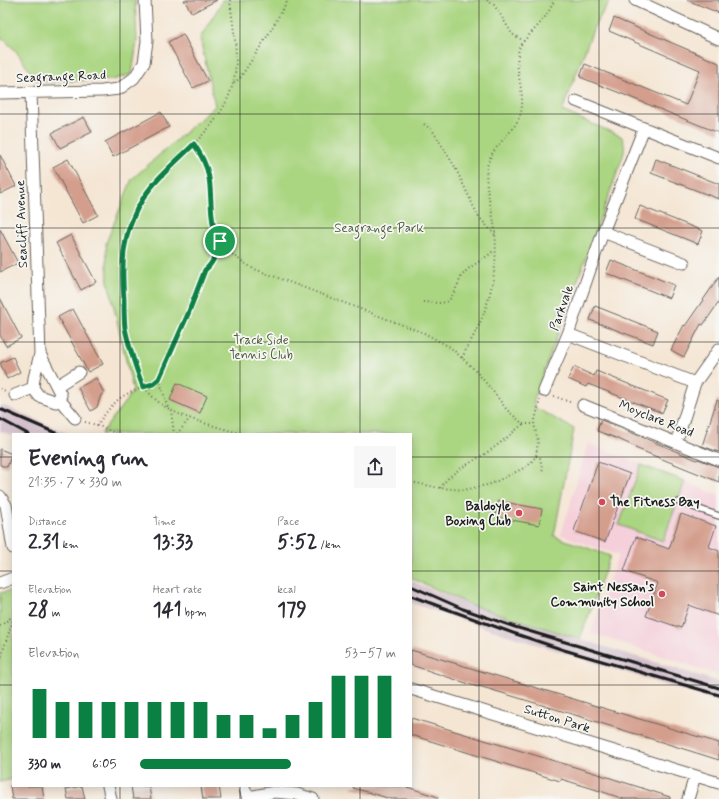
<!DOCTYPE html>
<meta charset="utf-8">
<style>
:root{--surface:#fff;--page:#f7f7f7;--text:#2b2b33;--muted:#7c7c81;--accent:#0b8043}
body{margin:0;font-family:Mynerve,sans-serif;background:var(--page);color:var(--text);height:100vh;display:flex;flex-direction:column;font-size:15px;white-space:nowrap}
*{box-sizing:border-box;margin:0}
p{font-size:13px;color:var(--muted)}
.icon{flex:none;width:22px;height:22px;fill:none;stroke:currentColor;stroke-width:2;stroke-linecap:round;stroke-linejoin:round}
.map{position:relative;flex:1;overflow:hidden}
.sheet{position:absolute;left:12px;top:433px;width:400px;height:354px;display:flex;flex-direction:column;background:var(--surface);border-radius:0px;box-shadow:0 2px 10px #0003}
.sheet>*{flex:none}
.pin{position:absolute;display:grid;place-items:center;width:34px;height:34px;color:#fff;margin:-17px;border:2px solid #fff;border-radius:50%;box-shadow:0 1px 4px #0007}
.round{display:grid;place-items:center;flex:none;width:42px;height:42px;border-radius:0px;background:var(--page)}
.summary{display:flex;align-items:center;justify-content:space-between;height:68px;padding:0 16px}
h1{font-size:22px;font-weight:700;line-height:30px}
.metrics{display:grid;grid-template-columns:repeat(3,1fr);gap:6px;height:68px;padding:4px 16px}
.metrics div{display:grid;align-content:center}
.metrics b{font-size:20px;font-weight:700}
.metrics small{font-size:11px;font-weight:400}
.metrics p{font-size:11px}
.chart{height:112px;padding:8px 16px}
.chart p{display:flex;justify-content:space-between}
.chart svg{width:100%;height:72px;margin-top:4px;stroke:var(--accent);stroke-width:6}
ul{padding:0 16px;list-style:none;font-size:13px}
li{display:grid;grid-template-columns:64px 48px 1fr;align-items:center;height:30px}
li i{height:10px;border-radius:5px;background:var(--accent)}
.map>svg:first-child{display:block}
.built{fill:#f5cfda}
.industrial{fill:#d1bdcb}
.green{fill:#aad581;stroke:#63784e}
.building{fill:#d49e8d}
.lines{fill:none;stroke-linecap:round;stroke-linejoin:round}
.lane-casing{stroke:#68635c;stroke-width:8}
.street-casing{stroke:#68635c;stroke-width:13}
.path{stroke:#68635c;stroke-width:2;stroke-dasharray:1 3;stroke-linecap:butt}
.lane{stroke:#fff;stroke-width:5.5}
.street{stroke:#fff;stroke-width:11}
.rail{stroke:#1c1c1c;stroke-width:3}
.route-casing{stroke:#fff;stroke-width:8}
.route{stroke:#0b8043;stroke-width:5}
.grid{fill:none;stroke:#1c1c1c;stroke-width:1;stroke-opacity:0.55}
.poi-dot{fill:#d1495b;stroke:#f6f6f2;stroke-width:1.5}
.labels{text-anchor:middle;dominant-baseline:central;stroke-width:3.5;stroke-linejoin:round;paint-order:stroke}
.street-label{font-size:13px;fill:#1c1c1c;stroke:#f6f6f2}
.park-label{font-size:13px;fill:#4e5d3f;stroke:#f6f6f2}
.poi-label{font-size:13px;font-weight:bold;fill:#1c1c1c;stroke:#f6f6f2;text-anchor:end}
</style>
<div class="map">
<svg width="719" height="799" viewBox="0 0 719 799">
<rect width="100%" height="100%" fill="#f6f6f2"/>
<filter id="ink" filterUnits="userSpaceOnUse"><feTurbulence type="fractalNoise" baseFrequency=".025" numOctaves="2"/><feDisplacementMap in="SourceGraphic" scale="8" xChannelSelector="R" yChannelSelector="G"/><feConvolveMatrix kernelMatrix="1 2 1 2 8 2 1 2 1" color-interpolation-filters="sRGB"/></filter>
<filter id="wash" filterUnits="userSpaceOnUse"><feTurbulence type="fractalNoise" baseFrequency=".012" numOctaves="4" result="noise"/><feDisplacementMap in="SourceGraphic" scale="16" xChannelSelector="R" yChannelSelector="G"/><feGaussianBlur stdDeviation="0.9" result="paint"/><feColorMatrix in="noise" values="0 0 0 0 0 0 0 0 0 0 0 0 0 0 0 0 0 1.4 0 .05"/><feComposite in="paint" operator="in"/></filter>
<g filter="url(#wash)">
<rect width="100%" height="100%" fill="#f5e6d4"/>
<path class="built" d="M588,443L719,495V675L591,633L618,555L561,535Z"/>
<path class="industrial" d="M0,404L69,434H13V436L0,431Z
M411,581L472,606L719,682V702L504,634L411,603Z"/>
<path class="green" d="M0,0H135L137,41L132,74L112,80L37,82L16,51L0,36Z
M221,0H610L594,27L562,111L621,136C629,148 621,160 617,173L534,399V407L574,429L554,536L610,556L580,639L471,605L411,578V434H101L133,391L108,281L106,243L132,179L215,106L200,38L222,2Z
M641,465L685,481L663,541L619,525Z
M13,590V779L0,782V593Z"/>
<g id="blocks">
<path class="building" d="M184,0H217L192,13Z
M688,0H719V13L687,0Z
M614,18L719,63V133L580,77L585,64L686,105L700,70L609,31Z
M183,34L208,81L193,88L168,42Z
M161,112L169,127L113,157L105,142Z
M84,117L92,132L60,148L52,133Z
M0,155L16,186L0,194Z
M68,159L98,215L83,223L53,167Z
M656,159L719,184V199L651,173Z
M640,206L703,231L698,244L635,219Z
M0,229L18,263L0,272Z
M71,235L96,282L81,290L56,243Z
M611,260L674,285L669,298L606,273Z
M719,277V302L703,325L701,324L684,357L671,350L684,325L685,326Z
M0,298L21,338L6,346L0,335Z
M595,306L658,331L653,344L590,320Z
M73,309L103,364L88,372L58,317Z
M13,357L20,372L7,379L0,363Z
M574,367L594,376L596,371L668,400L662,413L588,384L586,387L568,379Z
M96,378L104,393L101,395L97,407L91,411L78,388Z
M177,383L207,396L200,413L170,400Z
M717,400L719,401V452L702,446Z
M601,420L697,460L698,459L719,467V482L635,448L636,447L616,438L597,431Z
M0,449L12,454L7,467L0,465Z
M598,462L630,474L605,542L574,531Z
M498,501L542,509L539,525L495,517Z
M681,514L716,526L709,547L719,551V616L689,605L681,628L646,616L658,583L624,571L636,537L669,549Z
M411,650L719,743V760L575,715L479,686L478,687L411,665Z
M411,718L598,774L670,797V799H624L594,789L561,779L560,781L411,735Z
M10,786H42L44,799H12Z
M82,786L85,799H68L66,789Z
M131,786H149L151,799H133Z
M201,786H219L221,799H203Z
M354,786H404L438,797L437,799H391L353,788Z"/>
</g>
</g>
<g filter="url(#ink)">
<use href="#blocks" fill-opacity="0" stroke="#68635c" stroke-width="1"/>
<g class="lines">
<g class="lane-casing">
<path id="lane" d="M679,502L719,516"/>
</g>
<g class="street-casing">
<path id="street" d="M635,0L719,39
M31,92L40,354
M0,93L102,91L119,89L134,78L144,63L147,41L145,0
M576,101L719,158
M603,232L684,263
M568,334L695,383
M40,354L61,395L56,402L39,396L33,388L34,378Z
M57,386L79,372
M544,391L568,334L603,232L644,128
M15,395L33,388
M59,399L75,418
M583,405L719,460
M679,434L695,383L719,349
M0,496L6,505L13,548
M0,583L13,578
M411,689L719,783
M108,786L111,799
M244,786L248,799
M248,797L274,792L297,794L313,799
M688,799L695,776"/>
</g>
<path class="path" d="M230,0C233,29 241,62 231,90C216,135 169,160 144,198C138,206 131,217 128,227C116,268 122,330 137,370C139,376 141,383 144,387C149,393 157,402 164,406C185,420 217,426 241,434
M487,0L494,5L500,14L512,34L524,41
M234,83L240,78L268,35L288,0
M424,124L433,131L455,167L478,216L495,235
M194,144L205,162L209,178L213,220L218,238L234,256L252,268L424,333L450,347L462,358L475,370L492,390L507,410L523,424H534
M423,302C430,302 439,304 446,302C452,301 458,282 462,276C469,265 485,260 494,250
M462,358C467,347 474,336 479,325C492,296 498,263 495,231C493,210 484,189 487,168C490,147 511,136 519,118C529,95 511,69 520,46C522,42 527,38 530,34C540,24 549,14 554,0
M159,379L168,408
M0,389L6,391
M554,396L572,403
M171,410L174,434
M85,422L97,425C105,414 113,402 125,395C136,389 149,387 159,379L188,314L205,270C214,263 217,252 220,242
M97,425L117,434
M177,434L190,418
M536,456L540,458L543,472
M411,482L440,488L464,490L491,484L528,466L536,456L538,441L534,424L540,400
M440,488C452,470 472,463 489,451C501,443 512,433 523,424
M0,626L13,616
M0,660L13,620"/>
<use href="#lane" class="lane"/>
<use href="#street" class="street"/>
<path class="rail" d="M0,409L58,434
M0,419L28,434
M411,586L463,609L515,627L719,688
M411,596L513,633L564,650L719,695"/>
</g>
</g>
<g class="lines" filter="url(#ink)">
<g class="route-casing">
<path id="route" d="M194,144C201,155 207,165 209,178C212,194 209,229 220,241C217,251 214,263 205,270L188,314L159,379L153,384L143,387C136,368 129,348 125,328C124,319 124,310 124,300C121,263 122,230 144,197C157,177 177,161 194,144Z"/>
</g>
<use href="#route" class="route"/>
</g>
<path class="grid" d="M120,0V434M240,0V434M360,0V434M479,0V799M599,0V799M0,114H719M0,228H719M0,342H719M0,457H13M411,457H719M0,571H13M411,571H719M0,685H13M411,685H719M120,786V799M240,786V799M360,786V799"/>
<g class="poi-dot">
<circle cx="602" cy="502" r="4"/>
<circle cx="519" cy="513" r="4"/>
<circle cx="662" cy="594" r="4"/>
</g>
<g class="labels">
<g class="street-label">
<text transform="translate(61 77) rotate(-2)">Seagrange Road</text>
<text transform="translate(22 224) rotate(-92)">Seacliff Avenue</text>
<text transform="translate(562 308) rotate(-70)">Parkvale</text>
<text transform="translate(656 419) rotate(22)">Moyclare Road</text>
<text transform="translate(557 719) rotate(17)">Sutton Park</text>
</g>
<g class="park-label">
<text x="379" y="228">Seagrange Park</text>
<text x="261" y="340">Track Side<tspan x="261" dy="15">Tennis Club</tspan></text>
</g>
<g class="poi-label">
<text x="610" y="502" text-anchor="start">The Fitness Bay</text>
<text x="511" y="506">Baldoyle<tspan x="511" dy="15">Boxing Club</tspan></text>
<text x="654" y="587">Saint Nessan's<tspan x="654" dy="15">Community School</tspan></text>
</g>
</g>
</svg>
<div class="pin" style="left:220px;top:241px;background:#1e9e55"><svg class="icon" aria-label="arrive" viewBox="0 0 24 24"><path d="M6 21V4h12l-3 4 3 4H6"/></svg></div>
<section class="sheet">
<div class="summary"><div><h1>Evening run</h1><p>21:35 · 7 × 330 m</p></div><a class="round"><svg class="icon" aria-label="share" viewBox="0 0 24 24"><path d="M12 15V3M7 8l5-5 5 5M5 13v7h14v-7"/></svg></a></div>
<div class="metrics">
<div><p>Distance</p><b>2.31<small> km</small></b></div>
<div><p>Time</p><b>13:33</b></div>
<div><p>Pace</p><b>5:52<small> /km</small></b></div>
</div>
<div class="metrics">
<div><p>Elevation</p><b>28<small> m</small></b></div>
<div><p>Heart rate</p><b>141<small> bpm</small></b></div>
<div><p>kcal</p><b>179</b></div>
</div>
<div class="chart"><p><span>Elevation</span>53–57 m</p>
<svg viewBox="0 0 160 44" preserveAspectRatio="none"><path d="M5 44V14M15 44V22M25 44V22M35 44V22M45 44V22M55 44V22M65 44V22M75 44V22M85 44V30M95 44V30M105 44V38M115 44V30M125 44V22M135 44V6M145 44V6M155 44V6"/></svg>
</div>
<ul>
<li><b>330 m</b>6:05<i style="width:59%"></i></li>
</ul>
</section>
</div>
